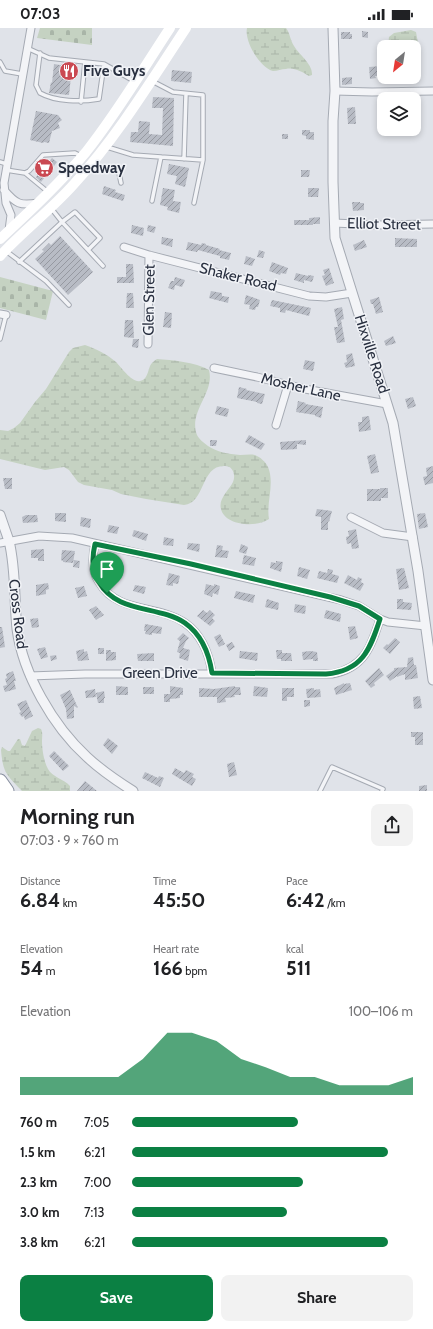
<!DOCTYPE html>
<meta charset="utf-8">
<style>
:root{--surface:#fff;--page:#f2f2f2;--text:#202124;--muted:#757577;--accent:#0b8043}
body{margin:0;font-family:Cabin,sans-serif;background:var(--page);color:var(--text);height:100vh;display:flex;flex-direction:column;font-size:15px;white-space:nowrap}
*{box-sizing:border-box;margin:0}
p{font-size:13px;color:var(--muted)}
.icon{flex:none;width:22px;height:22px;fill:none;stroke:currentColor;stroke-width:2;stroke-linecap:round;stroke-linejoin:round}
.map{position:relative;height:763px;overflow:hidden}
.drawer{display:flex;flex-direction:column;background:var(--surface);flex:1}
.drawer>*{flex:none}
.needle{width:26px;rotate:210deg}
.buttons{position:absolute;left:377px;top:12px;display:grid;gap:8px}
.buttons a{display:grid;place-items:center;width:44px;height:44px;border-radius:8px;background:var(--surface);box-shadow:0 2px 6px #0003;font-size:20px}
.pin{position:absolute;display:grid;place-items:center;width:34px;height:34px;color:#fff;margin:-41px -17px;border-radius:50% 50% 50% 0;rotate:-45deg;box-shadow:0 0 4px #0007}
.pin .icon{rotate:45deg}
.round{display:grid;place-items:center;flex:none;width:42px;height:42px;border-radius:8px;background:var(--page)}
.overview{display:flex;align-items:center;justify-content:space-between;height:68px;padding:0 20px}
h1{font-size:22px;font-weight:700;line-height:30px}
.stats{display:grid;grid-template-columns:repeat(3,1fr);gap:6px;height:68px;padding:4px 20px}
.stats div{display:grid;align-content:center}
.stats b{font-size:20px;font-weight:700}
.stats small{font-size:11px;font-weight:400}
.stats p{font-size:11px}
.chart{height:112px;padding:8px 20px}
.chart p{display:flex;justify-content:space-between}
.chart svg{width:100%;height:72px;margin-top:4px;fill:var(--accent);opacity:.7}
.action{display:flex;gap:8px;margin-top:auto;padding:8px 20px}
.action a{flex:1;height:46px;border-radius:8px;background:var(--accent);color:#fff;font-size:16px;font-weight:700;line-height:46px;text-align:center}
.action a+a{background:var(--page);color:var(--text)}
ul{padding:0 20px;list-style:none;font-size:13px}
li{display:grid;grid-template-columns:64px 48px 1fr;align-items:center;height:30px}
li i{height:10px;border-radius:5px;background:var(--accent)}
.status{display:flex;justify-content:space-between;align-items:center;height:28px;padding:0 20px;background:var(--surface);direction:ltr}
.status svg{height:11px;fill:currentColor}
.map>svg:first-child{display:block}
.wetland{fill:url(#wetland-marsh)}
.cemetery{fill:url(#cemetery-stones)}
.building{fill:url(#building-hatch)}
.lines{fill:none;stroke-linecap:round;stroke-linejoin:round}
.service-casing{stroke:#a5aab3;stroke-width:5.5}
.minor-casing{stroke:#a5aab3;stroke-width:9}
.tertiary-casing{stroke:#a5aab3;stroke-width:11}
.motorway-casing{stroke:#888f9f;stroke-width:15}
.service{stroke:#f3f4f7;stroke-width:3.5}
.minor{stroke:#f3f4f7;stroke-width:7}
.tertiary{stroke:#f3f4f7;stroke-width:9}
.secondary{stroke:#fff;stroke-width:10}
.motorway{stroke:#fff;stroke-width:13}
.route-casing{stroke:#fff;stroke-width:8}
.route{stroke:#0b8043;stroke-width:5}
.labels{text-anchor:middle;dominant-baseline:central;stroke-width:3;stroke-linejoin:round;paint-order:stroke}
.poi-label{font-size:15px;font-weight:bold;fill:#293040;stroke:#f0f2f6;text-anchor:start}
.street-label{font-size:15px;fill:#293040;stroke:#f0f2f6}
</style>
<div class="status"><b>07:03</b><svg viewBox="0 0 49 12"><path d="M0 12V9h3v3zM5 12V6h3v6zM10 12V3h3v9zM15 12V0h3v12zM26 1h20v11H26zM47 4h2v5h-2z"/></svg></div>
<div class="map">
<svg width="433" height="763" viewBox="0 0 433 763">
<defs>
<pattern id="wetland-marsh" width="20" height="14" patternUnits="userSpaceOnUse"><rect width="20" height="14" fill="#c5d2c2"/><path d="M1 5h8M5 5V1M11 12h8M15 12V8" fill="none" stroke="#a9b5a8"/></pattern>
<pattern id="cemetery-stones" width="16" height="16" patternUnits="userSpaceOnUse"><rect width="16" height="16" fill="#c5d2c2"/><path d="M2 7V4a2 2 0 0 1 4 0v3zM10 15v-3a2 2 0 0 1 4 0v3z" fill="#a9b5a8"/></pattern>
<pattern id="building-hatch" width="6" height="6" patternUnits="userSpaceOnUse"><rect width="6" height="6" fill="#b8bcc5"/><path d="M-1 1l2-2M0 6l6-6M5 7l2-2" fill="none" stroke="#9699a1"/></pattern>
</defs>
<rect width="100%" height="100%" fill="#e0e3e9"/>
<path class="wetland" d="M247,0H286C290,5 290,12 294,18C299,27 313,36 312,47L309,48C302,44 294,39 286,41C281,41 278,43 273,43C260,40 244,13 247,0Z
M411,2L416,4L418,15L415,27L414,28V19H388L389,9L394,5Z
M85,317C96,321 107,326 116,334C121,339 132,355 140,353C147,352 148,343 150,338C151,335 154,333 157,331C172,332 195,334 209,342C215,365 188,383 197,407C199,411 204,415 208,418C217,424 228,426 240,427C245,427 250,426 255,427C260,429 266,434 268,439C275,456 266,474 269,491C257,500 225,498 221,481C218,471 229,462 233,454C236,447 233,438 225,438C200,437 206,475 184,477L146,471L121,466L112,462L84,457L78,454L69,442L64,439L45,442L0,431V402L8,403L14,400L20,395L35,374L46,361L69,324L73,320Z
M38,700L41,701C43,705 42,708 42,713C42,721 44,734 48,741C52,749 64,751 70,758V763H22C6,746 3,745 1,722L2,719L8,723H10L18,711H20L22,717L25,718L32,703Z"/>
<path class="cemetery" d="M40,0H92V17L37,10Z
M0,249L53,263L46,292L0,280Z"/>
<path class="building" d="M362,3L368,4V10L362,9Z
M341,4H350V6H352V11H341Z
M54,36L72,39L69,67L49,65L51,54L52,55Z
M382,38L383,48H375L376,50L370,51L369,39Z
M172,42L192,44L191,55L171,53Z
M352,49V56L342,57V50Z
M408,49H414V54H408Z
M153,69L174,70L173,118L130,114L131,104H138L139,93L150,94L149,106L162,107L163,80H152Z
M355,79L356,96H348L347,80Z
M36,83L58,87L62,92L58,95L60,100L52,103L49,115L44,114L43,115L30,112Z
M302,102H310V104H314V112L306,111V108L302,107Z
M282,106H288V111H282Z
M52,130L57,134L41,154L36,149L42,142L39,139L43,134L46,137Z
M169,136L189,140L185,159L175,156L177,148L167,146Z
M301,142H310L309,149H301Z
M104,158L116,162L115,164L125,167L123,173L102,166Z
M163,160L175,162L173,173L181,174L179,185L167,182L168,179L160,177Z
M308,160H319L318,169H308Z
M352,174H360V175H364V182L353,183Z
M320,189V196H313V197H294V192H309V190Z
M132,197L144,200L143,208L131,205Z
M148,197L156,199L154,205L147,203Z
M60,208L93,244L68,267L35,231L44,223L42,222L49,215L51,217Z
M162,209L173,211L172,219L161,216Z
M395,210L417,211V219H395Z
M364,212L367,219L355,223L353,217Z
M188,214L201,217L202,215L206,216V217L220,221L219,222L231,225L229,232L220,230V228L198,222L197,224L186,222Z
M259,222L265,224L263,230L257,229Z
M246,228L255,231L252,238L244,236Z
M272,234L288,240L286,246L281,245L280,247L269,243Z
M126,236H133L134,255H117V249H126Z
M329,240L334,255L326,258L322,248L325,247L323,242Z
M296,245L308,248V247L314,248L312,254L304,252V255L294,252Z
M175,249L185,252L182,259L175,257L174,262L168,260L171,253H174Z
M211,263L222,265V268L229,269L228,275L209,270Z
M127,265H133L134,280H126Z
M246,267L260,272L258,279H256L255,282L249,281L250,277L244,276Z
M379,269L383,284L376,286L373,276H371L370,272Z
M272,272L311,280L309,288L286,282L285,285L280,284V280L270,278Z
M342,279L344,291L341,292L345,314L337,315L334,299H338L334,281Z
M165,284L172,285L171,300L163,299Z
M125,292H133L134,310L124,309Z
M393,308L396,315L386,318L384,313Z
M133,311H139L138,320L132,319Z
M352,325L355,338L346,340L344,335L347,334L346,327Z
M305,332L315,334L313,343L303,341Z
M239,359L247,361L246,362L265,366L262,376L257,375V374L237,370Z
M413,369L416,378L408,381L405,371Z
M298,373L306,375L305,376L323,379L321,390L315,388V387L296,384Z
M217,378L229,381L227,389L215,386Z
M369,388L371,402L359,404L358,394H362V389Z
M249,407L265,416L261,422L245,414Z
M210,412H217L216,418H210Z
M306,412V417L297,416V421L281,422L280,414Z
M375,426L379,444L371,446L367,428Z
M433,438V455L425,457L423,449L427,448L426,440Z
M3,450H12V461H5Z
M380,460H388V470H381V473H367V461H380Z
M317,481L332,483L329,494L328,493V502H321V489L315,488Z
M55,485H66V494L55,493Z
M425,485L428,499L419,501L417,486Z
M26,487H37L38,494L23,495L22,489Z
M81,489L91,491L90,500L80,498Z
M109,497L119,499L117,506L107,504Z
M356,501L359,520L352,521L351,515L347,516L346,509L349,508L348,503Z
M134,502L148,506L146,513L132,508Z
M164,509L174,511L173,518L163,517Z
M188,515L200,516L199,524L187,521Z
M241,516L248,519L246,526L239,524Z
M217,517L223,518L222,522L229,523L227,530L215,529Z
M44,521V533H38V530H31V522Z
M62,522L75,523L73,535L63,534V533L61,532Z
M244,527L256,530L254,538L242,536Z
M109,531L117,533L116,536L124,538L123,543L117,542V545L106,543Z
M74,532L80,533L79,540L73,539Z
M276,533L283,534L281,544L270,540L271,534L276,535Z
M299,539L310,542L307,551L297,548Z
M404,540L409,560L399,562L396,541Z
M328,541L333,542L332,546L339,548L337,555L317,550L319,543L327,545Z
M169,545L180,548L178,556L173,555V558L166,557Z
M348,547L357,552L358,549L362,551L361,554L364,556L360,563L344,555Z
M48,555L49,561L46,562V566L36,568V557Z
M206,556L214,558V556L220,558L218,567L213,565L212,569L204,566Z
M135,557L146,559L144,566L133,563Z
M84,558L87,568L78,570L75,560Z
M236,563L255,567L253,575L234,570Z
M267,571L279,575L278,582L265,579Z
M397,571H403V574L412,575L411,582L397,581Z
M295,576L306,578L305,586L294,584Z
M96,578L104,587L96,592L89,582Z
M203,582L207,585L210,582L215,587L212,590L215,593L210,598L197,588Z
M326,582L341,586L340,594L324,590Z
M38,590L39,599L32,600L30,591Z
M145,596L162,599L161,606L152,605V607L145,606L146,603H144Z
M355,598L358,610L350,612L348,599Z
M0,599H2L5,619L0,620Z
M183,605L189,610L186,613L183,620L190,622L188,633L179,630L180,625L177,624L180,613L177,611Z
M220,606L225,616L219,619L214,609Z
M395,610L400,614L390,626L383,620L387,616L388,617Z
M232,614L235,619L229,623L226,617Z
M45,619L48,629L41,631L37,621Z
M98,620H104V626H98Z
M84,621V624L87,623L89,632L78,633L76,623Z
M106,622H111V624H116V632L106,633Z
M276,622H282V625H291L292,633H281V631H277Z
M240,623L258,625L257,633L239,630Z
M310,623L317,624L318,633H313V631L303,632L302,624Z
M154,625V633H138L137,626Z
M56,627L57,631L51,633L50,628Z
M413,629L414,637H416L418,650L405,652V646L397,649V648L390,653L386,648L394,642V640L407,639L408,630Z
M379,640L384,647L374,655L375,657L371,660L365,653Z
M13,643L16,653H14L16,661L5,664L3,658L7,657L5,651L7,650L6,646Z
M344,655V656L350,655L352,662L336,667L334,660Z
M116,658L128,659V667H116Z
M170,658L183,660V667H180V670L170,671V674H164V666H170Z
M235,658V659H240L241,667H234L235,669L225,670L226,674L217,675V669H199V660L214,661Z
M254,658L268,660L267,669L253,668Z
M143,659H154V666H143Z
M282,660H294V669H287V673H282Z
M314,660V662L320,661L321,669L307,670L306,661Z
M95,661L96,669L86,670L85,663Z
M70,662L78,680L74,678V690L67,691L66,681L60,667Z
M104,663L105,670H104V675H98L96,665Z
M420,668L422,680L414,681L413,669Z
M26,672L33,688L25,692L24,688L22,689L19,685L21,684L17,676Z
M304,672H310V678L304,679Z
M411,704H423V717H415V709H411Z
M108,710L118,718L112,726L103,717Z
M54,723L69,738L63,743L49,728Z
M234,734L237,747L229,749L227,736Z
M175,740L184,745L186,742L194,746L192,749L196,751L192,758L172,746Z
M145,744L158,750L159,748L164,750L160,759L142,750Z
M85,753L97,763H77Z
M427,757V763H419V758Z"/>
<g class="lines">
<g class="service-casing">
<path id="service" d="M27,20L49,30L104,36L134,53
M40,25L36,57L40,65C56,74 81,74 99,71L104,36
M0,34L5,43L22,46
M152,53L173,64L203,67V132L194,175
M81,74L85,34
M107,119L133,127L203,132
M184,131L186,66
M0,134L7,136
M89,141L114,142L119,145L121,155
M6,142L25,145L29,143L43,127L75,125L81,128
M25,145L48,164
M152,173L161,129
M88,222L100,210L75,184L62,194L103,238
M6,223L46,253L69,277
M19,234L62,194L51,180
M0,311L6,287
M320,763L332,739L383,761L382,763"/>
</g>
<g class="minor-casing">
<path id="minor" d="M335,63L372,64L433,63
M4,162C16,176 20,178 38,175
M334,195L378,197L433,196
M9,202L11,187L6,175L4,155L31,0
M124,219L149,227L309,268L326,269L352,265
M0,286L6,287
M148,316L149,227
M214,340L257,349L305,361L387,376
M276,397L288,357
M351,489L383,505L413,509
M0,515L39,508L72,510L341,572L359,578L380,591L388,594L426,598
M95,516C92,529 91,542 99,554C117,586 158,576 185,595C202,607 209,625 212,645
M30,648L85,646H332C364,640 371,619 380,591"/>
</g>
<g class="tertiary-casing">
<path id="tertiary" d="M333,0L335,63L333,93V154L335,210L393,395L418,543L433,652
M0,487C3,496 6,504 9,513C16,541 14,572 17,601C23,646 53,698 87,729C101,742 117,753 133,763"/>
</g>
<g class="motorway-casing">
<path id="motorway" d="M0,753L7,763"/>
</g>
<use href="#service" class="service"/>
<use href="#minor" class="minor"/>
<use href="#tertiary" class="tertiary"/>
<path class="secondary" d="M0,211C30,183 60,155 86,124C117,85 143,41 170,0
M0,228C23,203 51,182 74,156C117,109 151,53 186,0"/>
<use href="#motorway" class="motorway"/>
</g>
<g class="lines">
<g class="route-casing">
<path id="route" d="M95,516L191,536L330,569L359,578L380,591C370,622 362,643 326,646L212,645C209,625 202,607 185,595C158,577 117,586 99,554C91,542 92,529 95,516Z"/>
</g>
<use href="#route" class="route"/>
</g>
<defs>
<g id="restaurant-disc" transform="scale(1)"><circle r="9.5" fill="#ca4952" stroke="#f0f2f6"/><path d="M-5-6h1v4h1v-4h1v4h1v-4h1v5L-1.5 .5V6h-2V.5L-5-1ZM5-6V6H3V1.5H1.5Q1.5-4 5-6Z" fill="#fff"/></g>
<g id="supermarket-disc" transform="scale(1)"><circle r="9.5" fill="#ca4952" stroke="#f0f2f6"/><path d="M-6-5.5h2.5l.6 2H6L4.5 2H-2.5L-4.4-4H-6ZM-1.5 3.2a1.3 1.3 0 1 0 .1 0ZM3 3.2a1.3 1.3 0 1 0 .1 0Z" fill="#fff"/></g>
</defs>
<g fill-rule="evenodd">
<use href="#restaurant-disc" x="69" y="43"/>
<use href="#supermarket-disc" x="44" y="140"/>
</g>
<g class="labels">
<g class="poi-label">
<text x="83" y="43">Five Guys</text>
<text x="58" y="140">Speedway</text>
</g>
<g class="street-label">
<text transform="translate(384 196) rotate(1)">Elliot Street</text>
<text transform="translate(238 249) rotate(14)">Shaker Road</text>
<text transform="translate(149 272) rotate(-89)">Glen Street</text>
<text transform="translate(372 326) rotate(72)">Hixville Road</text>
<text transform="translate(301 359) rotate(13)">Mosher Lane</text>
<text transform="translate(18 586) rotate(83)">Cross Road</text>
<text x="160" y="645">Green Drive</text>
</g>
</g>
</svg>
<div class="buttons">
<a><svg class="needle" viewBox="-14 -14 28 28"><path d="M0-13l5 13h-10z" fill="#e53935"/><path d="M0 13l5-13h-10z" fill="#757577"/></svg></a>
<a><svg class="icon" aria-label="layers" viewBox="0 0 24 24"><path d="M12 4l9 5-9 5-9-5zM3 14l9 5 9-5"/></svg></a>
</div>
<div class="pin" style="left:107px;top:565px;background:#1e9e55"><svg class="icon" aria-label="arrive" viewBox="0 0 24 24"><path d="M6 21V4h12l-3 4 3 4H6"/></svg></div>
</div>
<section class="drawer">
<div class="overview"><div><h1>Morning run</h1><p>07:03 · 9 × 760 m</p></div><a class="round"><svg class="icon" aria-label="share" viewBox="0 0 24 24"><path d="M12 15V3M7 8l5-5 5 5M5 13v7h14v-7"/></svg></a></div>
<div class="stats">
<div><p>Distance</p><b>6.84<small> km</small></b></div>
<div><p>Time</p><b>45:50</b></div>
<div><p>Pace</p><b>6:42<small> /km</small></b></div>
</div>
<div class="stats">
<div><p>Elevation</p><b>54<small> m</small></b></div>
<div><p>Heart rate</p><b>166<small> bpm</small></b></div>
<div><p>kcal</p><b>511</b></div>
</div>
<div class="chart"><p><span>Elevation</span>100–106 m</p>
<svg viewBox="0 0 160 44" preserveAspectRatio="none"><path d="M0 44V33L10 33L20 33L30 33L40 33L50 22L60 6L70 6L80 11L90 22L100 27L110 33L120 33L130 38L140 38L150 38L160 33V44z"/></svg>
</div>
<ul>
<li><b>760 m</b>7:05<i style="width:59%"></i></li>
<li><b>1.5 km</b>6:21<i style="width:91%"></i></li>
<li><b>2.3 km</b>7:00<i style="width:61%"></i></li>
<li><b>3.0 km</b>7:13<i style="width:55%"></i></li>
<li><b>3.8 km</b>6:21<i style="width:91%"></i></li>
</ul>
<div class="action"><a>Save</a><a>Share</a></div>
</section>
